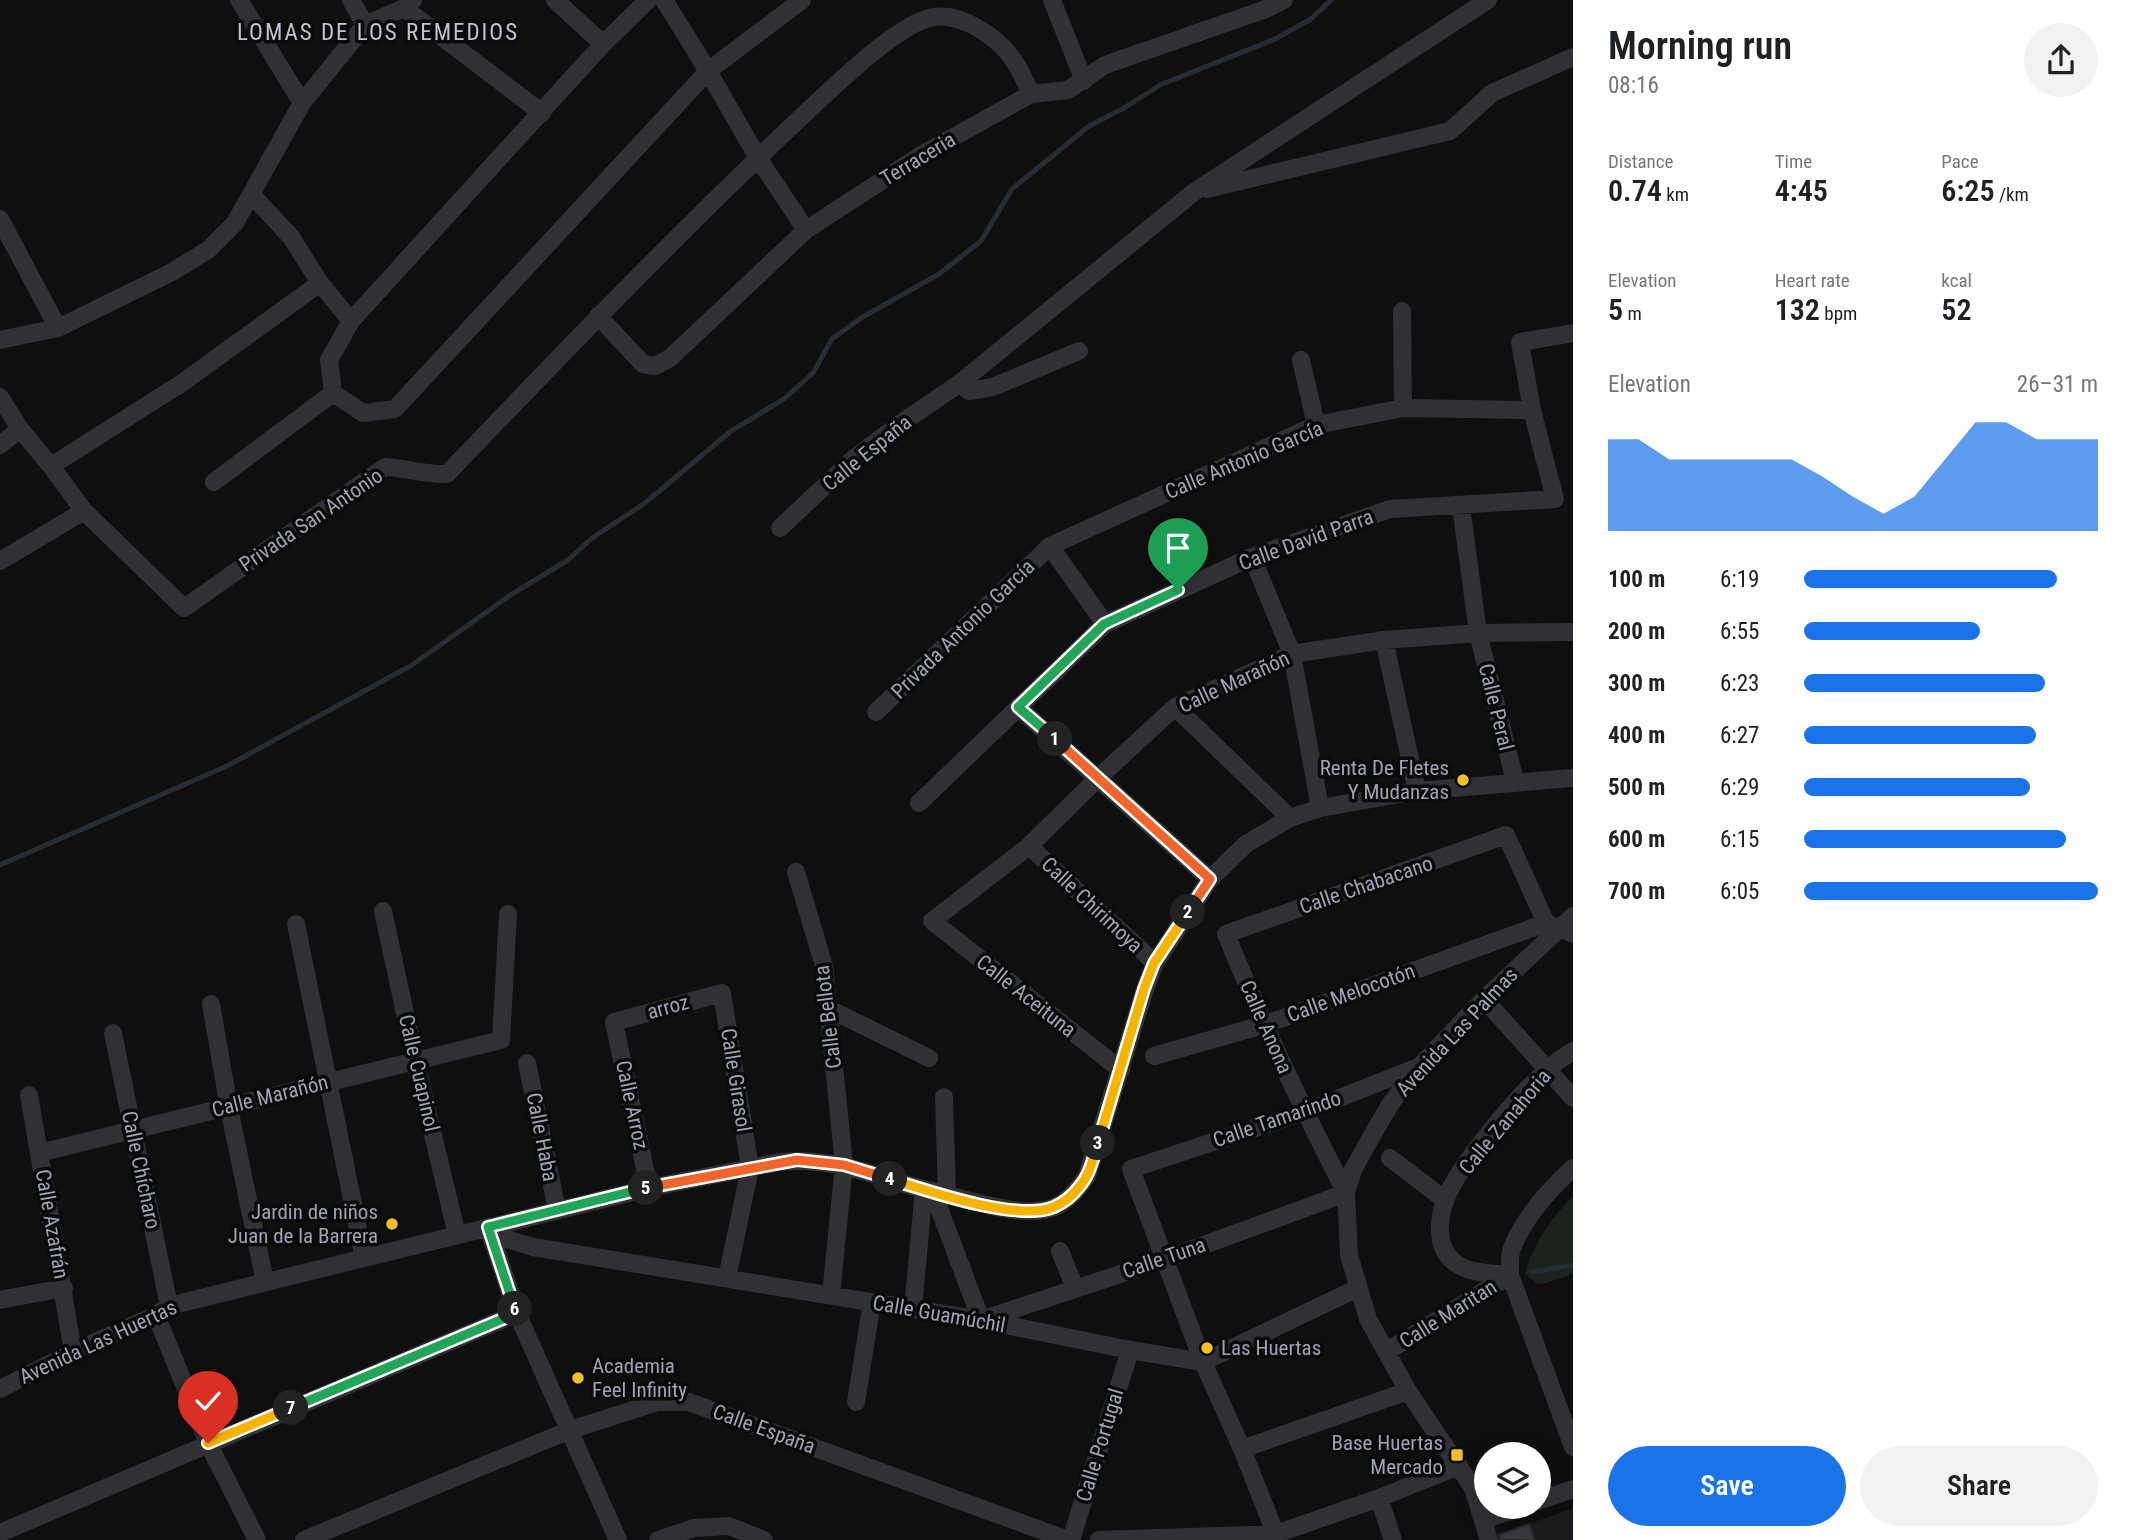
<!DOCTYPE html>
<meta charset="utf-8">
<style>
:root{--surface:#fff;--page:#f2f2f2;--text:#202124;--muted:#757577;--accent:#1a73e8}
body{margin:0;font-family:"Roboto Condensed",sans-serif;background:var(--page);color:var(--text);height:100vh;display:flex;flex-direction:column;font-size:26px;white-space:nowrap}
*{box-sizing:border-box;margin:0}
p{font-size:23px;color:var(--muted)}
.icon{flex:none;width:38px;height:38px;fill:none;stroke:currentColor;stroke-width:2;stroke-linecap:round;stroke-linejoin:round}
.map{position:relative;flex:1;overflow:hidden}
.side{display:flex;flex-direction:column;background:var(--surface);width:560px}
.side>*{flex:none}
.tools{position:absolute;left:1474px;top:1442px;display:grid;gap:14px}
.tools a{display:grid;place-items:center;width:77px;height:77px;border-radius:50%;background:var(--surface);box-shadow:0 7px 28px #0002;font-size:35px}
.pin{position:absolute;display:grid;place-items:center;width:60px;height:60px;color:#fff;margin:-72px -30px;border-radius:50% 50% 50% 0;rotate:-45deg;box-shadow:0 0 7px #0007}
.pin .icon{rotate:45deg}
.km{position:absolute;width:35px;height:35px;margin:-18px;border-radius:50%;background:#222;color:#fff;font-size:19px;line-height:35px;text-align:center}
.round{display:grid;place-items:center;flex:none;width:74px;height:74px;border-radius:37px;background:var(--page)}
.headline{display:flex;align-items:center;justify-content:space-between;height:119px;padding:0 35px}
h1{font-size:38px;font-weight:600;line-height:52px}
.stats{display:grid;grid-template-columns:repeat(3,1fr);gap:10px;height:119px;padding:7px 35px}
.stats div{display:grid;align-content:center}
.stats b{font-size:30px;font-weight:600}
.stats small{font-size:19px;font-weight:400}
.stats p{font-size:19px}
.chart{height:196px;padding:14px 35px}
.chart p{display:flex;justify-content:space-between}
.chart svg{width:100%;height:126px;margin-top:7px;fill:var(--accent);opacity:.7}
.primary-button{display:flex;gap:14px;margin-top:auto;padding:14px 35px}
.primary-button a{flex:1;height:80px;border-radius:42px;background:var(--accent);color:#fff;font-size:28px;font-weight:600;line-height:80px;text-align:center}
.primary-button a+a{background:var(--page);color:var(--text)}
ul{padding:0 35px;list-style:none;font-size:23px}
li{display:grid;grid-template-columns:112px 84px 1fr;align-items:center;height:52px}
li i{height:18px;border-radius:9px;background:var(--accent)}
main{display:flex;flex:1;min-height:0}
.map>svg:first-child{display:block}
.built{fill:#1b1b1d}
.green{fill:#1c231d}
.lines{fill:none;stroke-linecap:round;stroke-linejoin:round}
.stream{stroke:#262c34;stroke-width:5}
.building{fill:#39393e;stroke:#29292c;stroke-width:2}
.minor{stroke:#303035;stroke-width:18}
.split-1-casing{stroke:#fff;stroke-width:14}
.split-2-casing{stroke:#fff;stroke-width:14}
.split-3-casing{stroke:#fff;stroke-width:14}
.split-4-casing{stroke:#fff;stroke-width:14}
.split-5-casing{stroke:#fff;stroke-width:14}
.split-6-casing{stroke:#fff;stroke-width:14}
.split-7-casing{stroke:#fff;stroke-width:14}
.split-8-casing{stroke:#fff;stroke-width:14}
.split-1{stroke:#22a559;stroke-width:9}
.split-2{stroke:#f0652b;stroke-width:9}
.split-3{stroke:#f5b400;stroke-width:9}
.split-4{stroke:#f5b400;stroke-width:9}
.split-5{stroke:#f0652b;stroke-width:9}
.split-6{stroke:#22a559;stroke-width:9}
.split-7{stroke:#22a559;stroke-width:9}
.split-8{stroke:#f5b400;stroke-width:9}
.poi-dot{fill:#f2c026;stroke:#0a0a0b;stroke-width:2.5}
.labels{text-anchor:middle;dominant-baseline:central;stroke-width:7;stroke-linejoin:round;paint-order:stroke}
.street-label{font-size:21px;fill:#a0a4b2;stroke:#0a0a0b}
.poi-label{font-size:21px;fill:#a0a4b2;stroke:#0a0a0b;text-anchor:end}
.neighbourhood-label{font-size:23px;letter-spacing:2px;fill:#c1c3ce;stroke:#0a0a0b}
</style>
<main>
<div class="map">
<svg width="1573" height="1540" viewBox="0 0 1573 1540">
<rect width="100%" height="100%" fill="#0f0f10"/>
<path class="built" d="M1573,1508V1540H1494L1493,1537Z"/>
<path class="green" d="M1573,1196V1274L1546,1283L1538,1284L1525,1274C1532,1245 1552,1218 1573,1196Z"/>
<g class="lines">
<path class="stream" d="M0,865L227,766L412,665L512,594L568,560L592,538L645,503L731,431L784,399L813,373L832,339L861,318L939,274L981,241L1012,189L1089,126L1124,108L1160,85L1275,39L1311,19L1331,0
M1533,1272L1573,1265"/>
</g>
<path class="building" d="M1529,1524L1535,1540H1500L1499,1535Z"/>
<g class="lines">
<path class="minor" d="M239,0L302,103
M351,0L365,25
M555,0L603,44
M648,0L603,44L351,321L329,360L333,393L363,413L395,409L708,71L802,0
M664,0L708,71L758,158L806,230
M1052,0L1084,81
M404,8L542,113
M1207,189L1450,131L1492,93L1573,57
M251,194L291,237L320,283L351,321
M0,219L58,328
M1402,311L1403,408
M598,316L643,364L655,366L670,358L806,230L921,155L1031,94L1068,90L1105,65L1266,9L1284,0
M0,340L58,328L172,272L208,250L235,223L302,103L365,25L404,8L413,0
M1301,360L1316,425
M960,383L969,391L993,387L1079,351
M0,397L20,429L51,466L84,511L184,608L385,467C406,468 426,475 447,474C562,354 676,235 797,121C825,95 899,21 934,17C963,13 999,38 1014,61C1021,71 1026,83 1031,94
M0,445L20,429
M51,466L182,383L320,283
M214,482L333,393
M1461,506L1478,633L1515,781
M780,528L852,460L897,426L960,383L1194,192L1488,0
M1050,546L1105,624
M1252,557L1292,654L1320,808
M0,561L84,511
M1384,640L1417,791
M1018,707L1210,879
M1175,707L1290,818
M876,712L1050,546L1316,425L1403,408L1532,410
M919,803L1105,624L1252,557L1390,509L1555,499L1532,410L1520,342L1573,333
M1029,846L1155,963
M796,872L824,966L844,1165L831,1295
M383,911L415,1060L457,1235
M296,924L364,1258
M1484,999L1573,1098
M211,1004L229,1108L265,1282
M829,1009L929,1058
M113,1033L169,1306
M1154,1056L1263,1025L1546,923
M527,1063L557,1210
M1121,1070L932,921L1029,846L1099,777L1175,707L1292,654L1384,640L1478,633L1573,632
M29,1095L73,1352
M944,1097L947,1196
M39,1153L501,1040L508,914
M1390,1158L1445,1200
M1573,1168C1549,1190 1524,1217 1512,1248C1509,1256 1510,1267 1510,1275L1573,1447
M649,1188L614,1022L722,993L750,1168L727,1278
M933,1192L981,1320L1163,1260L1346,1193C1302,1108 1262,1023 1226,934L1506,835L1546,923L1573,934
M488,1227L510,1240L533,1247L981,1320L1130,1350L1203,1362
M488,1227L517,1313L618,1540
M1060,1251L1075,1288
M1510,1275C1492,1273 1467,1274 1453,1261C1436,1247 1438,1220 1445,1201C1456,1168 1519,1094 1547,1070C1554,1063 1564,1057 1573,1051
M0,1300L64,1288
M913,1309L924,1189
M156,1315L208,1443L257,1540
M1386,1352L1510,1275
M1203,1362L1358,1288
M0,1389L73,1352L156,1315L169,1306L649,1188L780,1162C824,1157 864,1171 905,1184C931,1191 957,1198 983,1204C1005,1209 1029,1215 1052,1208C1067,1203 1078,1189 1087,1176L1145,989L1155,963L1210,879L1246,844L1290,818L1320,808L1417,791L1573,778
M856,1402L872,1302
M1242,1449L1408,1391
M1379,1498L1393,1540
M1538,1501L1573,1489
M1483,1520L1522,1507
M0,1533L517,1313
M304,1540L570,1430L658,1402H689L1068,1540
M658,1540L694,1528L729,1526L764,1540
M1071,1540L1130,1350
M1099,1540L1276,1534L1379,1498L1459,1466
M1278,1540L1242,1449L1203,1362L1131,1169L1304,1112L1418,1067
M1489,1540L1473,1488L1408,1391L1368,1319L1349,1255L1346,1193L1353,1170L1366,1146L1391,1103L1421,1065L1484,999L1573,916"/>
</g>
<g class="lines">
<g class="split-1-casing">
<path id="split-1" d="M1055,739L1018,707L1104,624L1178,590"/>
</g>
<g class="split-2-casing">
<path id="split-2" d="M1055,739L1210,879L1188,912"/>
</g>
<g class="split-3-casing">
<path id="split-3" d="M1098,1143L1144,989L1154,963L1188,912"/>
</g>
<g class="split-4-casing">
<path id="split-4" d="M890,1179C928,1191 1018,1222 1054,1207C1063,1203 1073,1195 1079,1187C1090,1175 1093,1158 1098,1143"/>
</g>
<g class="split-5-casing">
<path id="split-5" d="M646,1188L797,1160L844,1165L890,1179"/>
</g>
<g class="split-6-casing">
<path id="split-6" d="M515,1309L488,1227L646,1188"/>
</g>
<g class="split-7-casing">
<path id="split-7" d="M291,1408L517,1313L515,1309"/>
</g>
<g class="split-8-casing">
<path id="split-8" d="M208,1443L291,1408"/>
</g>
<use href="#split-1" class="split-1"/>
<use href="#split-2" class="split-2"/>
<use href="#split-3" class="split-3"/>
<use href="#split-4" class="split-4"/>
<use href="#split-5" class="split-5"/>
<use href="#split-6" class="split-6"/>
<use href="#split-7" class="split-7"/>
<use href="#split-8" class="split-8"/>
</g>
<g class="poi-dot">
<circle cx="1463" cy="780" r="7"/>
<circle cx="392" cy="1224" r="7"/>
<circle cx="1207" cy="1348" r="7"/>
<circle cx="578" cy="1378" r="7"/>
<rect x="1450" y="1448" width="14" height="14" rx="3.5"/>
</g>
<g class="labels">
<g class="street-label">
<text transform="translate(918 159) rotate(-31)">Terraceria</text>
<text transform="translate(867 453) rotate(-39)">Calle España</text>
<text transform="translate(1244 460) rotate(-23)">Calle Antonio García</text>
<text transform="translate(311 520) rotate(-34)">Privada San Antonio</text>
<text transform="translate(1306 540) rotate(-20)">Calle David Parra</text>
<text transform="translate(963 629) rotate(-44)">Privada Antonio García</text>
<text transform="translate(1234 682) rotate(-25)">Calle Marañón</text>
<text transform="translate(1496 707) rotate(76)">Calle Peral</text>
<text transform="translate(1366 885) rotate(-19)">Calle Chabacano</text>
<text transform="translate(1092 905) rotate(43)">Calle Chirimoya</text>
<text transform="translate(1351 993) rotate(-20)">Calle Melocotón</text>
<text transform="translate(1026 996) rotate(38)">Calle Aceituna</text>
<text transform="translate(668 1007) rotate(-15)">arroz</text>
<text transform="translate(828 1017) rotate(-97)">Calle Bellota</text>
<text transform="translate(1266 1027) rotate(66)">Calle Anona</text>
<text transform="translate(1457 1032) rotate(-47)">Avenida Las Palmas</text>
<text transform="translate(419 1073) rotate(77)">Calle Cuapinol</text>
<text transform="translate(736 1080) rotate(81)">Calle Girasol</text>
<text transform="translate(270 1096) rotate(-14)">Calle Marañón</text>
<text transform="translate(632 1105) rotate(78)">Calle Arroz</text>
<text transform="translate(1277 1119) rotate(-19)">Calle Tamarindo</text>
<text transform="translate(1505 1122) rotate(-50)">Calle Zanahoria</text>
<text transform="translate(542 1137) rotate(79)">Calle Haba</text>
<text transform="translate(141 1170) rotate(78)">Calle Chícharo</text>
<text transform="translate(52 1224) rotate(80)">Calle Azafrán</text>
<text transform="translate(1164 1258) rotate(-19)">Calle Tuna</text>
<text transform="translate(939 1314) rotate(10)">Calle Guamúchil</text>
<text transform="translate(1448 1314) rotate(-32)">Calle Maritan</text>
<text transform="translate(98 1342) rotate(-25)">Avenida Las Huertas</text>
<text transform="translate(764 1429) rotate(20)">Calle España</text>
<text transform="translate(1100 1445) rotate(-73)">Calle Portugal</text>
</g>
<g class="poi-label">
<text x="1449" y="768">Renta De Fletes<tspan x="1449" dy="24">Y Mudanzas</tspan></text>
<text x="378" y="1212">Jardin de niños<tspan x="378" dy="24">Juan de la Barrera</tspan></text>
<text x="1221" y="1348" text-anchor="start">Las Huertas</text>
<text x="592" y="1366" text-anchor="start">Academia<tspan x="592" dy="24">Feel Infinity</tspan></text>
<text x="1443" y="1443">Base Huertas<tspan x="1443" dy="24">Mercado</tspan></text>
</g>
<g class="neighbourhood-label">
<text x="378" y="32">LOMAS DE LOS REMEDIOS</text>
</g>
</g>
</svg>
<div class="tools">
<a><svg class="icon" aria-label="layers" viewBox="0 0 24 24"><path d="M12 4l9 5-9 5-9-5zM3 14l9 5 9-5"/></svg></a>
</div>
<div class="pin" style="left:1178px;top:590px;background:#1e9e55"><svg class="icon" aria-label="arrive" viewBox="0 0 24 24"><path d="M6 21V4h12l-3 4 3 4H6"/></svg></div>
<div class="pin" style="left:208px;top:1443px;background:#d93025"><svg class="icon" aria-label="check" viewBox="0 0 24 24"><path d="M5 12l5 5 9-10"/></svg></div>
<b class="km" style="left:1055px;top:739px">1</b>
<b class="km" style="left:1188px;top:912px">2</b>
<b class="km" style="left:1098px;top:1143px">3</b>
<b class="km" style="left:890px;top:1179px">4</b>
<b class="km" style="left:646px;top:1188px">5</b>
<b class="km" style="left:515px;top:1309px">6</b>
<b class="km" style="left:291px;top:1408px">7</b>
</div>
<section class="side">
<div class="headline"><div><h1>Morning run</h1><p>08:16</p></div><a class="round"><svg class="icon" aria-label="share" viewBox="0 0 24 24"><path d="M12 15V3M7 8l5-5 5 5M5 13v7h14v-7"/></svg></a></div>
<div class="stats">
<div><p>Distance</p><b>0.74<small> km</small></b></div>
<div><p>Time</p><b>4:45</b></div>
<div><p>Pace</p><b>6:25<small> /km</small></b></div>
</div>
<div class="stats">
<div><p>Elevation</p><b>5<small> m</small></b></div>
<div><p>Heart rate</p><b>132<small> bpm</small></b></div>
<div><p>kcal</p><b>52</b></div>
</div>
<div class="chart"><p><span>Elevation</span>26–31 m</p>
<svg viewBox="0 0 160 44" preserveAspectRatio="none"><path d="M0 44V12L10 12L20 19L30 19L40 19L50 19L60 19L70 25L80 32L90 38L100 32L110 19L120 6L130 6L140 12L150 12L160 12V44z"/></svg>
</div>
<ul>
<li><b>100 m</b>6:19<i style="width:86%"></i></li>
<li><b>200 m</b>6:55<i style="width:60%"></i></li>
<li><b>300 m</b>6:23<i style="width:82%"></i></li>
<li><b>400 m</b>6:27<i style="width:79%"></i></li>
<li><b>500 m</b>6:29<i style="width:77%"></i></li>
<li><b>600 m</b>6:15<i style="width:89%"></i></li>
<li><b>700 m</b>6:05<i style="width:100%"></i></li>
</ul>
<div class="primary-button"><a>Save</a><a>Share</a></div>
</section>
</main>
